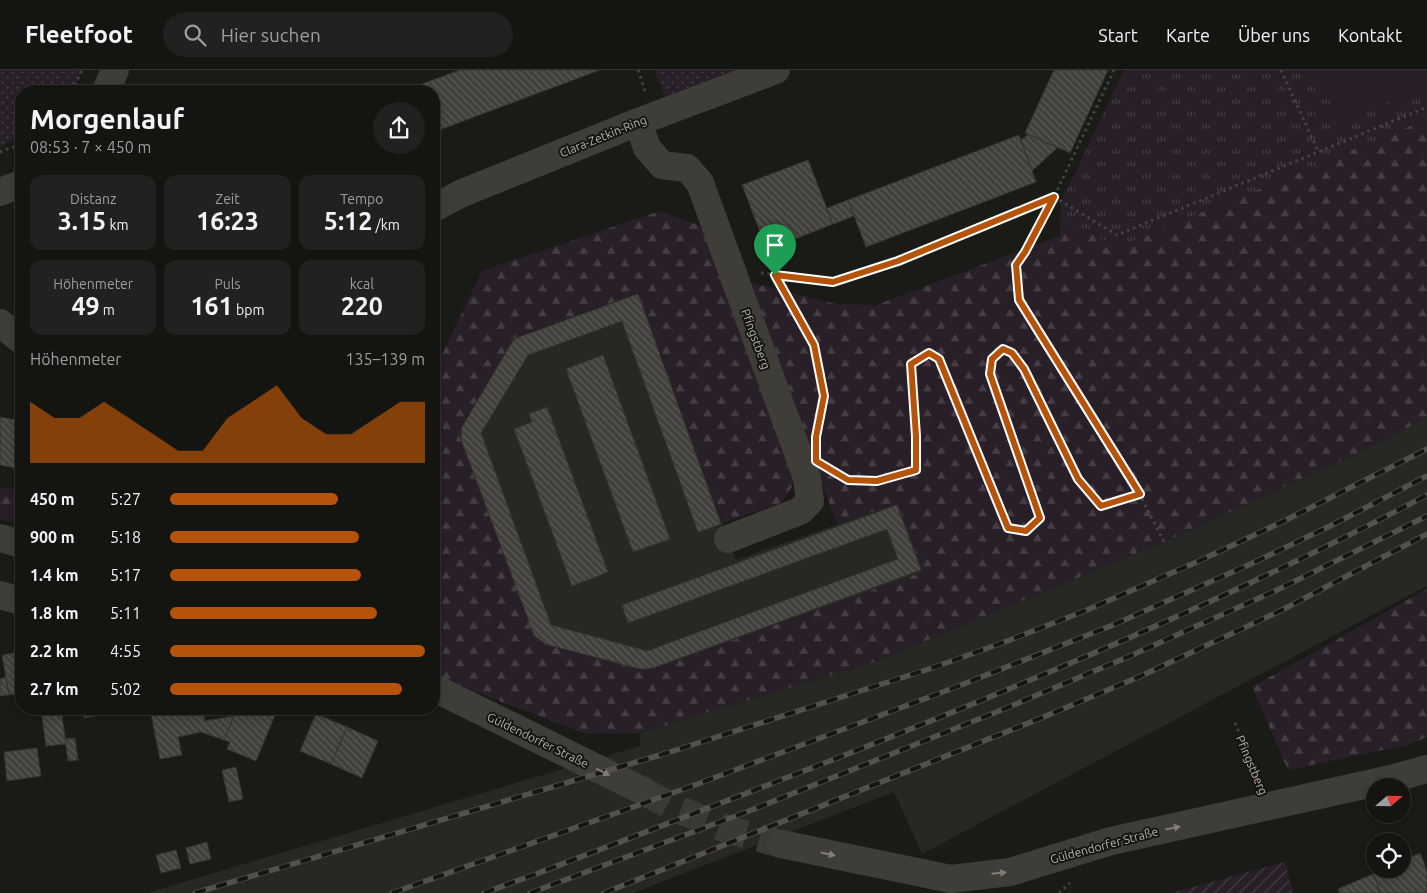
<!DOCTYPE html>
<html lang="de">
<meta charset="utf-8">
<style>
:root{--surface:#141411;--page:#21211f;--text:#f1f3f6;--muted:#9d9e9f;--line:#333331;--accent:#b45309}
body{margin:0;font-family:Ubuntu,sans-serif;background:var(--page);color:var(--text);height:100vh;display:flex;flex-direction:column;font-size:19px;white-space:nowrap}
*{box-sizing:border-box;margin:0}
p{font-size:16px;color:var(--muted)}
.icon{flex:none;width:28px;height:28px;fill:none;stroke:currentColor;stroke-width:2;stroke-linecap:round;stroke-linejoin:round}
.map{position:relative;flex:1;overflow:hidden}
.side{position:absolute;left:15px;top:15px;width:425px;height:630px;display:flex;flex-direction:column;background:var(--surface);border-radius:20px;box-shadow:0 2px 8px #0003,0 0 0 1px var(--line)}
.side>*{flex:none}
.needle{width:32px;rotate:70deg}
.controls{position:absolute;left:1366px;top:708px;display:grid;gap:10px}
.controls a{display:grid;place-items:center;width:45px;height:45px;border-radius:50%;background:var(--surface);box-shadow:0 2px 8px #0003,0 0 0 1px var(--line);font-size:25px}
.pin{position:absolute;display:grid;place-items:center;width:42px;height:42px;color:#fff;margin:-51px -21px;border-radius:50% 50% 50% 0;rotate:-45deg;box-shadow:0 0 5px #0007}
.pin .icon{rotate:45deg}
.round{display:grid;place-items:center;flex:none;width:52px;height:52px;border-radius:26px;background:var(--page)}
.head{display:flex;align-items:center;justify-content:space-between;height:85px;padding:0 15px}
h1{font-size:28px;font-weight:700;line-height:38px}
.figures{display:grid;grid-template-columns:repeat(3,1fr);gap:8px;height:85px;padding:5px 15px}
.figures div{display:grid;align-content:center;border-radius:12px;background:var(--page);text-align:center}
.figures b{font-size:25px;font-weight:700}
.figures small{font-size:14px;font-weight:400}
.figures p{font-size:14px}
.chart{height:140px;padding:10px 15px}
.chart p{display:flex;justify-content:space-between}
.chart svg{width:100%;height:90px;margin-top:5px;fill:var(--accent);opacity:.7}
ul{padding:0 15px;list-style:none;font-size:16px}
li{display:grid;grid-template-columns:80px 60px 1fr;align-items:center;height:38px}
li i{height:12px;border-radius:6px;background:var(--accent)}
header{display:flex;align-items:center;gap:30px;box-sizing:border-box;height:70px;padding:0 25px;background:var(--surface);border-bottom:1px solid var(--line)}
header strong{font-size:24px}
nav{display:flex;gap:28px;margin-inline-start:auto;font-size:18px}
.search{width:350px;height:45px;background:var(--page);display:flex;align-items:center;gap:12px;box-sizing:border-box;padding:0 18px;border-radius:28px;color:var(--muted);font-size:19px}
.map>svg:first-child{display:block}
.built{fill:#272723}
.grass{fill:url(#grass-dots)}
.forest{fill:url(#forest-firs)}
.park{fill:url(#park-tufts)}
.garden{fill:url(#garden-furrows)}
.pitch{fill:#281f28}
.building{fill:url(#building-back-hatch);stroke:#363531}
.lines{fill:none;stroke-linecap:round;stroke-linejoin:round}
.minor-tunnel{stroke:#3a3934;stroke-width:28;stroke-dasharray:28 14;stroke-linecap:butt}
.path{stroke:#46433e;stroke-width:3;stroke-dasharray:2.5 4;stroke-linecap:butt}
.minor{stroke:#3f3d38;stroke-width:28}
.rail-casing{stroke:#54514b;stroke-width:5.5}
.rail{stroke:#151512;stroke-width:4;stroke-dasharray:11;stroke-linecap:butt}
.oneway{fill:#837e76}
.route-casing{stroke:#fff;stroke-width:10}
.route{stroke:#b45309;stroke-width:6}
.labels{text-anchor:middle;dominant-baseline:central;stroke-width:4;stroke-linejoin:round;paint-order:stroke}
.street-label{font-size:12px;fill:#bab3a9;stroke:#151512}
</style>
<header>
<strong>Fleetfoot</strong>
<div class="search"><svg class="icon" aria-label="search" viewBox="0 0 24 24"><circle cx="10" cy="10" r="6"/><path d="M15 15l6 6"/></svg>Hier suchen</div>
<nav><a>Start</a><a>Karte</a><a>Über uns</a><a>Kontakt</a></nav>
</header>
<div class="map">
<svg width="1427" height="823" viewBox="0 0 1427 823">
<defs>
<pattern id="grass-dots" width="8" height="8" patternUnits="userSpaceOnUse" patternTransform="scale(1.25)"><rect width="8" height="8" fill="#281f28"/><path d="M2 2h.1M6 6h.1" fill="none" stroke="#453d44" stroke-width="1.8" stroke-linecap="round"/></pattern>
<pattern id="forest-firs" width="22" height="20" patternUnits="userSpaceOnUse" patternTransform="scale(1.25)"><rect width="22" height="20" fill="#281f28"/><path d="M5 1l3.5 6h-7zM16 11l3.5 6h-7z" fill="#453d44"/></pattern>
<pattern id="park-tufts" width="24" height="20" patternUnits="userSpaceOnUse" patternTransform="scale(1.25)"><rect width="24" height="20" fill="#281f28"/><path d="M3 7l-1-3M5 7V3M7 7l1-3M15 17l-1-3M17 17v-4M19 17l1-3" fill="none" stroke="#453d44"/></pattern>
<pattern id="garden-furrows" width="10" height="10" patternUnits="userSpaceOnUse" patternTransform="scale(1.25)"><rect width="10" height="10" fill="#281f28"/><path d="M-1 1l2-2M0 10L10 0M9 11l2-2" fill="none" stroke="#453d44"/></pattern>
<pattern id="building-back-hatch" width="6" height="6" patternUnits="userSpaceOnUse" patternTransform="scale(1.25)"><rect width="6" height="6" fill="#42403c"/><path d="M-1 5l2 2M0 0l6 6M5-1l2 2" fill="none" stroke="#5b5955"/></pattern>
</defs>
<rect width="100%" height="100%" fill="#1a1a17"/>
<path class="built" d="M638,223L736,490L898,433L923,502L647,601L536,571L458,363L513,268Z
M1427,347V516L922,784L894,722L633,823H147L640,676V663L877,591L1164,472L1373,376Z"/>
<path class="grass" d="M0,0H82L73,21H21V68L0,76Z
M655,0H738L665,27Z"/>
<path class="forest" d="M1427,49V347L1373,376L1164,472L877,591L640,663L586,664L434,606V301L482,201L660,141L703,157L796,411L781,433L723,453L638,223L513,268L458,363L536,571L647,601L923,502L898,433L837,454L748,212L836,234L876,235L1080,158L1118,177Z
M0,417L21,420V455L0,449Z
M1427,519V667L1407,675L1288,700L1252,617Z"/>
<path class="park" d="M1124,0H1317L1341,53L1427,15V49L1118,177L1080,158L1060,166L1061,132Z"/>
<path class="garden" d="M1285,792L1293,823H1170Z"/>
<path class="pitch" d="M1317,0H1427V15L1340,53Z"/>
<path class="building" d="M460,0H600L434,62V21H403Z
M1054,0H1108L1070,83L1025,63Z
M1029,64L1057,78L1032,101L1021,70Z
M1019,65L1036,112L866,177L848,130Z
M808,90L833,154L767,180L742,115Z
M848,130L854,146L833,154L827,138Z
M638,224L721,454L698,462L622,251L528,285L481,363L551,555L647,581L898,489L887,459L628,553L622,535L897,435L921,500L653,598L641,599L545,574L534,565L461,369L462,357L514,269Z
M603,285L670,469L633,482L566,299Z
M547,337L608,502L572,516L514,359L532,352L529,344Z
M0,347L21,351V399L0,395Z
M21,582V623L9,625L2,585Z
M6,607L9,625L0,626V609Z
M41,639H61L66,674L46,676Z
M73,639H101V645L84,648V642L74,644Z
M150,639H202L205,651L234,646L224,670L201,662L178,667L182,685L160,689Z
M237,639H260L275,645L256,691L227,679L230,672L224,670Z
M316,644L347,657L331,694L300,681Z
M347,657L378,671L362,708L331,694Z
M75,668L78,690L68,691L65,669Z
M37,678L41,706L7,711L4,682Z
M236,697L243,729L229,732L222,700Z
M207,772L211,789L190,794L186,778Z
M176,780L181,798L161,803L156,785Z
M1420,783L1427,801V823H1381L1373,804L1385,799H1402V791Z
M1373,804L1381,823H1340L1338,819Z"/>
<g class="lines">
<path class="minor-tunnel" d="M643,721L673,737L726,759L781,774"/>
<path class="path" d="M638,0L645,21
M1114,0L1054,127L1025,182L1016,195L1019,230L1140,425L1164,472
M1281,0L1318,81
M72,21L82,0
M0,82L21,74
M1054,127L1117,165L1427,37
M761,203L833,212L899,191L1054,127
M775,205L814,275L824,326L818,358
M832,400L848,410L877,411L916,401V366L911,294L929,283L939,289L1008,458L1026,461L1040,448L990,303L991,289L1003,279L1012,283L1025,299L1078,409L1101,436L1140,425
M1235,653L1260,712
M1059,823L1070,813"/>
<path class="minor" d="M106,21L115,0
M638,52L647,78L662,95L687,98L700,113L807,408L810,431L800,441L728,469
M0,122L21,114
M434,138L460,124L638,52L776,0
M0,253L21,270
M0,468L21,474
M0,525L21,531
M434,618L643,721
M781,774L951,809L1010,802L1111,771L1391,709L1427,699"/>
<g class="rail-casing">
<path id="rail" d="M195,823L667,683L935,597L1010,570L1087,540L1199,491L1284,451L1427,379
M392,823L695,715L956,617L1113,555L1255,492L1330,456L1427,406
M484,823L536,804C838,688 1142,576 1427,425
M530,823L749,741L1004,639L1130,586L1275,521L1427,446
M604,823L1046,646L1141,606L1282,540L1427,464"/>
</g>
<use href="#rail" class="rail"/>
</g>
<defs><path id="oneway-solid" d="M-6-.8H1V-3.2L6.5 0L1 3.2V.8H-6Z" transform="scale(1.25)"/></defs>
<g class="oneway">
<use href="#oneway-solid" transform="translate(603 702) rotate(26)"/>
<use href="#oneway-solid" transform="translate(1173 758) rotate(-12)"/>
<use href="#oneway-solid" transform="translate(828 784) rotate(12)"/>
<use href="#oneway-solid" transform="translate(999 803) rotate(-6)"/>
</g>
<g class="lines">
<g class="route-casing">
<path id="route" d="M1054,127L1025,182L1016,195L1019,230L1140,424L1101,436L1078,409L1024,299L1012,283L1003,279L992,289L990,304L1040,448L1026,461L1008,458L939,289L929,283L911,294L916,366V400L877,411L848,410L816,391V367L824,326L814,275L775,205L833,212L898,191Z"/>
</g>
<use href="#route" class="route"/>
</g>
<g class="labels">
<g class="street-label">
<text transform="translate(603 66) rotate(-22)">Clara-Zetkin-Ring</text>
<text transform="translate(756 269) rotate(70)">Pfingstberg</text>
<text transform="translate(538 670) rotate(26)">Güldendorfer Straße</text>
<text transform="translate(1252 695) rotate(67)">Pfingstberg</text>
<text transform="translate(1104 775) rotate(-15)">Güldendorfer Straße</text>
</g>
</g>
</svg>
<div class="controls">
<a><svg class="needle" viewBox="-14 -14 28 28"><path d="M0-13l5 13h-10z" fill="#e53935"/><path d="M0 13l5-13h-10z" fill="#9d9e9f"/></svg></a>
<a><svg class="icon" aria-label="locate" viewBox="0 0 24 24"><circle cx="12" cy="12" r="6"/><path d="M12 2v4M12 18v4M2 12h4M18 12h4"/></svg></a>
</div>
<div class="pin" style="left:775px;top:205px;background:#1e9e55"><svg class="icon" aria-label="arrive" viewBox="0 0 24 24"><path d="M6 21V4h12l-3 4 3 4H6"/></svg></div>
<section class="side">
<div class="head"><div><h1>Morgenlauf</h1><p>08:53 · 7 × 450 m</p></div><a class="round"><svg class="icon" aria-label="share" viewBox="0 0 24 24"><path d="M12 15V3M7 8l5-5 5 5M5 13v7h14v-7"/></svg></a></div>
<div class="figures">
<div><p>Distanz</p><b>3.15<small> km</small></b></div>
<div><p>Zeit</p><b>16:23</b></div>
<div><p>Tempo</p><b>5:12<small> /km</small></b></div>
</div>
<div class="figures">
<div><p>Höhenmeter</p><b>49<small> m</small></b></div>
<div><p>Puls</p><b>161<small> bpm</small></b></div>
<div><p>kcal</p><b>220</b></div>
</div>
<div class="chart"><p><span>Höhenmeter</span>135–139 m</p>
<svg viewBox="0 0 160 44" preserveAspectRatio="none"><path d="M0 44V14L10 22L20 22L30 14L40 22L50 30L60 38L70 38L80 22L90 14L100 6L110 22L120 30L130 30L140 22L150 14L160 14V44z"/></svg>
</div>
<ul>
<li><b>450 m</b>5:27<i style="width:66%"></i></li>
<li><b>900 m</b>5:18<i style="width:74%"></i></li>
<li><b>1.4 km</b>5:17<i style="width:75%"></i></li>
<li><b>1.8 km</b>5:11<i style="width:81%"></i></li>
<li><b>2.2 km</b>4:55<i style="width:100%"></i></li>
<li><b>2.7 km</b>5:02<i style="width:91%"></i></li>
</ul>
</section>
</div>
